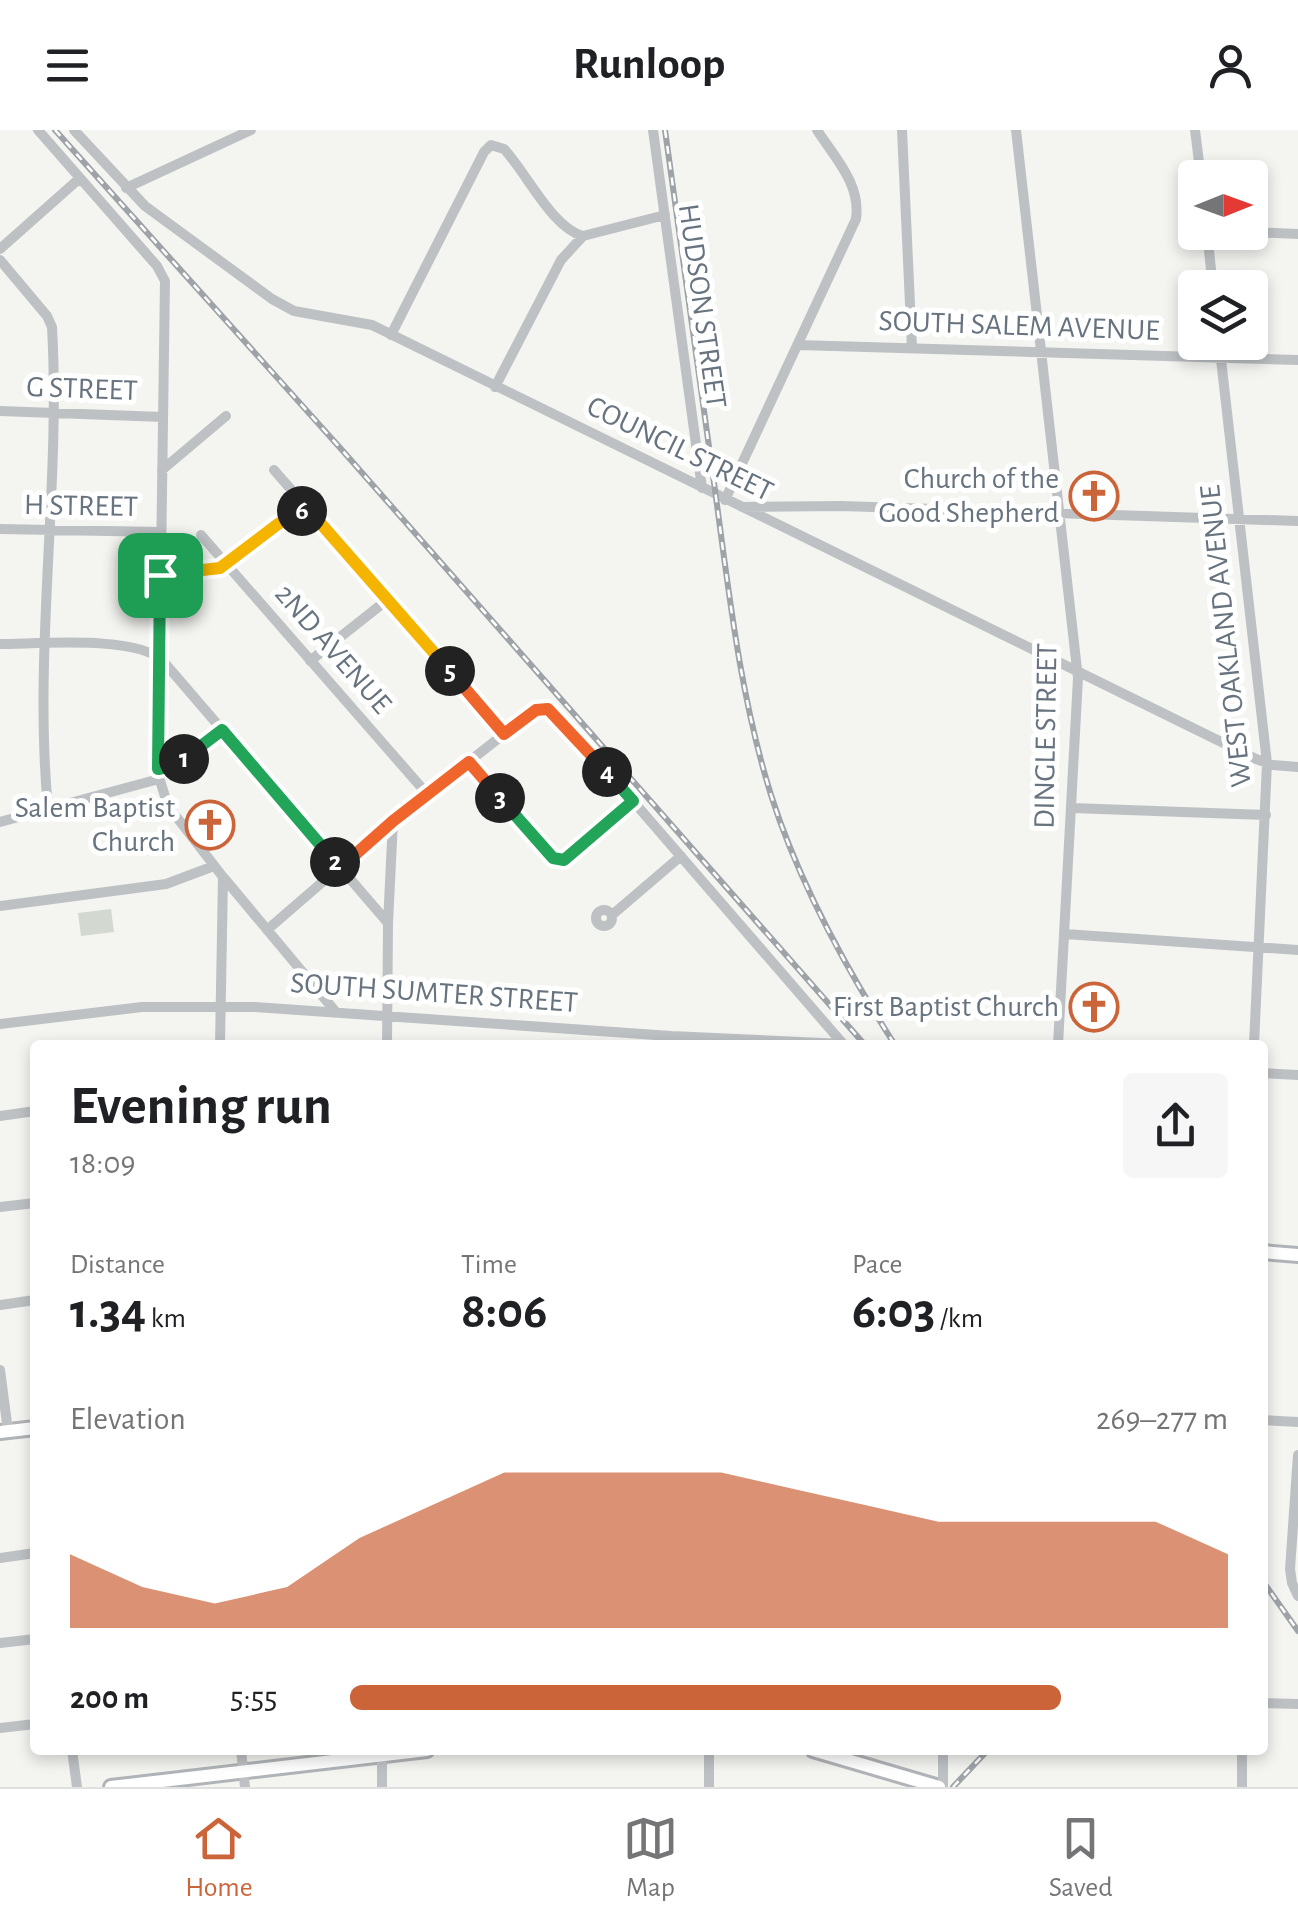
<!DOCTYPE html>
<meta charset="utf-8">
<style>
:root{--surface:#fff;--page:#f6f6f6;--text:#202124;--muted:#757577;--line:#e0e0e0;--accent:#cc643a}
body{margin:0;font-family:"Alegreya Sans",sans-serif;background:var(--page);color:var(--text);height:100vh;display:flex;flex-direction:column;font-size:38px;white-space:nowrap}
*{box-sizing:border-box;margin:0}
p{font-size:32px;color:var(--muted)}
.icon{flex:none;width:55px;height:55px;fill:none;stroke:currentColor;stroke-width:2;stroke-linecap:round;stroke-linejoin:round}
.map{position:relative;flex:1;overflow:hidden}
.side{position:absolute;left:30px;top:910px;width:1238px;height:715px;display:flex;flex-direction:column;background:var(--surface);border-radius:10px;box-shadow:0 5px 15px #0003}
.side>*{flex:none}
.needle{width:65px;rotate:89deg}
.fabs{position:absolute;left:1178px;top:30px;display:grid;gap:20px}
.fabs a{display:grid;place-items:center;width:90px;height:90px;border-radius:10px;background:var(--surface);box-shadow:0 5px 15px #0003;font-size:50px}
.pin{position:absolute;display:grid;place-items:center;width:85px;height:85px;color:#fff;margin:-42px;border-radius:20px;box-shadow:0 5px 15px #0006}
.km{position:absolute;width:50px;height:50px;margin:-25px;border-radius:50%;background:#222;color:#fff;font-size:28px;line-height:50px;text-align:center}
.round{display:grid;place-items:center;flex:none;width:105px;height:105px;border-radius:10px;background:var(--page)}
.overview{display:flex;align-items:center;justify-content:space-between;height:170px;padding:0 40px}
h1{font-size:55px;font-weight:700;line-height:75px}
.metrics{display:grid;grid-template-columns:repeat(3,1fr);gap:15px;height:170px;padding:10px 40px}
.metrics div{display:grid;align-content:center}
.metrics b{font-size:50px;font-weight:700}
.metrics small{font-size:28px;font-weight:400}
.metrics p{font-size:28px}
.chart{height:280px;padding:20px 40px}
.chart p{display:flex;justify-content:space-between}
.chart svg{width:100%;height:180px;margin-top:10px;fill:var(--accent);opacity:.7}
ul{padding:0 40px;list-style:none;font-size:32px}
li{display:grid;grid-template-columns:160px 120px 1fr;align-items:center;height:75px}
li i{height:25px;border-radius:12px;background:var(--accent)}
header{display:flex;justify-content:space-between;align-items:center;height:130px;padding:0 40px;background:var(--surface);font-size:45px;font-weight:700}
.tab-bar{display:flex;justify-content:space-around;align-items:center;height:140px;border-top:2px solid var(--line);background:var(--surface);font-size:28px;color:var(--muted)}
.tab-bar a{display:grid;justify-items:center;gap:5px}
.tab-bar .on{color:var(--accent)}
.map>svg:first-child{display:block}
.garden{fill:#d3d9d1}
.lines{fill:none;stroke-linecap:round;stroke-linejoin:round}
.major-casing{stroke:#b0b3b7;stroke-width:18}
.minor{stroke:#bec1c4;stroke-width:10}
.major{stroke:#fff;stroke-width:12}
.rail-casing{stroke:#9ea3a8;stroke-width:6}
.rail{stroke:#fff;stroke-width:2.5;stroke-dasharray:8;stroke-linecap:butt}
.split-1-casing{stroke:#fff;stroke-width:20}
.split-2-casing{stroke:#fff;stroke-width:20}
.split-3-casing{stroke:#fff;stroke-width:20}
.split-4-casing{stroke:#fff;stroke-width:20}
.split-5-casing{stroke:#fff;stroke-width:20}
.split-6-casing{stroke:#fff;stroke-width:20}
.split-7-casing{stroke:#fff;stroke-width:20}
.split-1{stroke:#22a559;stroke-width:12}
.split-2{stroke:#22a559;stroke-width:12}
.split-3{stroke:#f0652b;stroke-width:12}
.split-4{stroke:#22a559;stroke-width:12}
.split-5{stroke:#f0652b;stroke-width:12}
.split-6{stroke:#f5b400;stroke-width:12}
.split-7{stroke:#f5b400;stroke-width:12}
.labels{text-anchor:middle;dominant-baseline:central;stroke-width:10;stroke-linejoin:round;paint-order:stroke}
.street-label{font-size:30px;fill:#67737e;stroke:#fff}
.poi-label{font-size:30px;fill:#67737e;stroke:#fff;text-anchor:end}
</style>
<header><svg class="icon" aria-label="menu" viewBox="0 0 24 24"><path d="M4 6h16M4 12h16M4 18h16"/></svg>Runloop<svg class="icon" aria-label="person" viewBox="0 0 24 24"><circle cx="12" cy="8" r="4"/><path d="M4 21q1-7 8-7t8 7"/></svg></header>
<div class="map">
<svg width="1298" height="1657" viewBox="0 0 1298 1657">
<rect width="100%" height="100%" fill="#f4f4f1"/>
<path class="garden" d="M111,779L114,802L81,806L78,783Z"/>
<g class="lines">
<g class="major-casing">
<path id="major" d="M1262,1122L1298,1125
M0,1302L35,1298
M813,1620L939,1657
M111,1657L427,1620"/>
</g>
<path class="minor" d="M38,0L157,136L165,151L158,644L168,676L223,747L220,915
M74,0L145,76L272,169L294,181L372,195L1256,629L1273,635L1298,637
M653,0L702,358
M902,0L912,218
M1016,0L1078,548L1058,915
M1195,0L1201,48
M126,58L251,0
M1207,102L1213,158
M1250,102L1298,104
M0,119L80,48
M0,130L47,186L52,197C61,357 33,519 48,679
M391,205L484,22L491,15L504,19C526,42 552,98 583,106
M1219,212L1267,633L1254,915
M798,215L1298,230
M495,257L561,130L583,106L665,85
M0,281L163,287
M162,340L226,286
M274,340L505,604
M725,370L856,89C861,54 835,28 817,0
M742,377L841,376L1298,391
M0,399L161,402
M201,405L428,665
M160,445L219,438L278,394L308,379
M0,514C39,514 136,505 163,531L388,793L387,915
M310,531L387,470
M469,632L556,731L568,728L633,671
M158,639L174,637L222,600
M1072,678L1266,685
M0,692L159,649
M224,748L335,881
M0,776L166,754L214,736
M596 788a8 8 0 1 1 16 0a8 8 0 1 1-16 0Z
M612,785L681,726
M388,793L393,691
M267,800L393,691L531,583L548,579L633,671L844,915
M1065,804L1298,820
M0,894L142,877H255L671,906L865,915
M1262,943L1298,945
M0,986L35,981
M0,1077L35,1073
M0,1175L35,1170
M0,1240L8,1301
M1262,1290L1298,1292
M1298,1325L1290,1439L1292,1453L1298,1466
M0,1428L35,1423
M0,1513L35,1509
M1262,1573L1298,1574
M0,1598L35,1594
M72,1620L77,1657
M241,1620L245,1657
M382,1657V1621
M709,1657V1620
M943,1657V1620
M1242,1657V1620"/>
<use href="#major" class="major"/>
<g class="rail-casing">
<path id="rail" d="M55,0L342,320L865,915
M665,0C682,120 698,240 715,360C729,463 740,566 771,665C799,753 845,837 895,915
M1262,1450L1298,1501
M953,1657L988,1620"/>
</g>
<use href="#rail" class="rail"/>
</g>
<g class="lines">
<g class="split-1-casing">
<path id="split-1" d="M160,445L158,639L174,636L184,629"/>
</g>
<g class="split-2-casing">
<path id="split-2" d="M184,629L222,600L335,732"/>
</g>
<g class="split-3-casing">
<path id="split-3" d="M335,732L340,738L393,691L469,632L500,668"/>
</g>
<g class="split-4-casing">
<path id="split-4" d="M500,668L553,728L564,730L633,671L607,642"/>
</g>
<g class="split-5-casing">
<path id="split-5" d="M450,541L504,604L536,580L548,579L607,642"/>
</g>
<g class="split-6-casing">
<path id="split-6" d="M302,381L308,379L450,541"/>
</g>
<g class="split-7-casing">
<path id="split-7" d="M160,445L220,438L278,394L302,381"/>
</g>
<use href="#split-1" class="split-1"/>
<use href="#split-2" class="split-2"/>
<use href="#split-3" class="split-3"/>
<use href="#split-4" class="split-4"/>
<use href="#split-5" class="split-5"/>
<use href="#split-6" class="split-6"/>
<use href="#split-7" class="split-7"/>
</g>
<defs>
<g id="church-ring" transform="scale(2.5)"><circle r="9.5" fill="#fff" stroke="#cc643a" stroke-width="1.5"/><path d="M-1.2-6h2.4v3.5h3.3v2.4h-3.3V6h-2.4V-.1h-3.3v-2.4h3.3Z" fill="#cc643a"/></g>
</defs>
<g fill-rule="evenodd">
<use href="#church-ring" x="1094" y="366"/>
<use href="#church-ring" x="210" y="695"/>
<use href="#church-ring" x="1094" y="877"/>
</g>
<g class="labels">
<g class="street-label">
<text transform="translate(702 176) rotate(82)">HUDSON STREET</text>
<text transform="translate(1019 196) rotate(2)">SOUTH SALEM AVENUE</text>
<text transform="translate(82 259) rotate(2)">G STREET</text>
<text transform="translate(680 319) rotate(26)">COUNCIL STREET</text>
<text transform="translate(81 376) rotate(1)">H STREET</text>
<text transform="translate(1226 506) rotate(-96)">WEST OAKLAND AVENUE</text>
<text transform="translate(333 519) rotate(49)">2ND AVENUE</text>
<text transform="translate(1046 606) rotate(-89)">DINGLE STREET</text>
<text transform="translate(434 863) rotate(4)">SOUTH SUMTER STREET</text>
</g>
<g class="poi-label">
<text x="1059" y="349">Church of the<tspan x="1059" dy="34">Good Shepherd</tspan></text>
<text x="175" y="678">Salem Baptist<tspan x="175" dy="34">Church</tspan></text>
<text x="1059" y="877">First Baptist Church</text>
</g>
</g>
</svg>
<div class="fabs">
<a><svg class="needle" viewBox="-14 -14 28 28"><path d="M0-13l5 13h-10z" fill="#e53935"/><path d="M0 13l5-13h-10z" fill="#757577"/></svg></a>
<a><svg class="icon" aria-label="layers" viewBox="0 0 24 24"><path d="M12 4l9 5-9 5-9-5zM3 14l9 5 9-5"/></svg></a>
</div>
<div class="pin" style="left:160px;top:445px;background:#1e9e55"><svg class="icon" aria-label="arrive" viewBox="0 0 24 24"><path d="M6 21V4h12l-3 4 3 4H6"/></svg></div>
<b class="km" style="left:184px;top:629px">1</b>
<b class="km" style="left:335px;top:732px">2</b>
<b class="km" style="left:500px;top:668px">3</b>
<b class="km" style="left:607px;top:642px">4</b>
<b class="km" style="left:450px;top:541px">5</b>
<b class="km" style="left:302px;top:381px">6</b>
<section class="side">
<div class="overview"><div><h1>Evening run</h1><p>18:09</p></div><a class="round"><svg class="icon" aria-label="share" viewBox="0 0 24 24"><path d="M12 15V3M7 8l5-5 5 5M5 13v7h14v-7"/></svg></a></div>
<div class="metrics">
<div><p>Distance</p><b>1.34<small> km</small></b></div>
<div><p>Time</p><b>8:06</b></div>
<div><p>Pace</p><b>6:03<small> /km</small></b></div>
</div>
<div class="chart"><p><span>Elevation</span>269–277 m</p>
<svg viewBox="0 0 160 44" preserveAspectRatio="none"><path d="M0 44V26L10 34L20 38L30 34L40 22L50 14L60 6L70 6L80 6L90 6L100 10L110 14L120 18L130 18L140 18L150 18L160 26V44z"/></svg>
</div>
<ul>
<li><b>200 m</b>5:55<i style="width:81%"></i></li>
</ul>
</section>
</div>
<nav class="tab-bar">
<a class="on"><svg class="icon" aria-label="home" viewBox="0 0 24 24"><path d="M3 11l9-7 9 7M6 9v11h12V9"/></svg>Home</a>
<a><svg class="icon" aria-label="map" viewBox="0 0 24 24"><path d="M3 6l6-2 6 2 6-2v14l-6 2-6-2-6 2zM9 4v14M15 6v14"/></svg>Map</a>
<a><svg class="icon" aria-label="saved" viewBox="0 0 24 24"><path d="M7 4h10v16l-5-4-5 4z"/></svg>Saved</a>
</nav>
